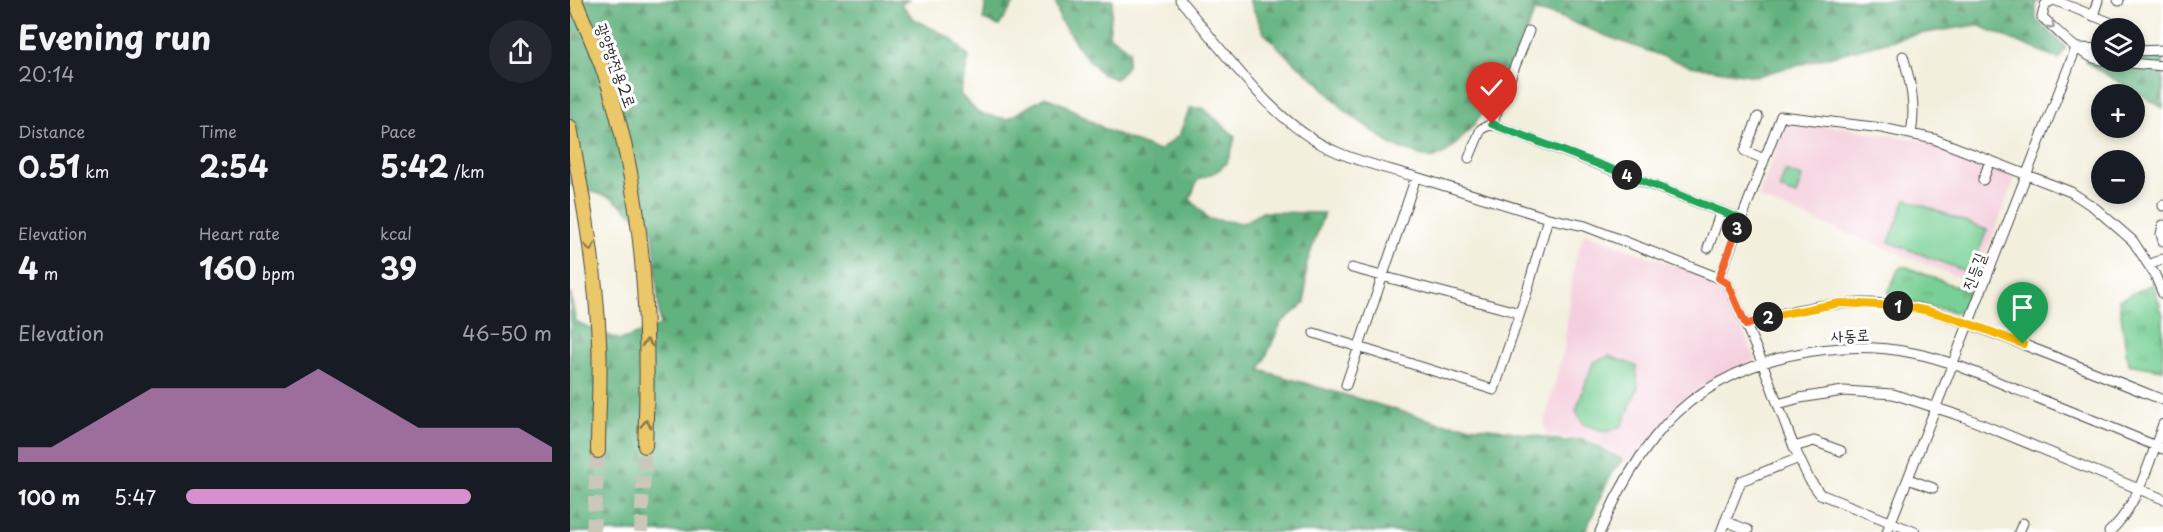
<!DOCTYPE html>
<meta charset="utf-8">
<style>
:root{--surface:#171b24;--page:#242831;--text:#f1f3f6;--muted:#9ea1a6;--accent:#d690ce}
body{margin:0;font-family:"Playpen Sans","Poor Story",sans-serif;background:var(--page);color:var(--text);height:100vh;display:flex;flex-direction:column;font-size:22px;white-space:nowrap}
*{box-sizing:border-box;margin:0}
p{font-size:20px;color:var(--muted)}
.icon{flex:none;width:33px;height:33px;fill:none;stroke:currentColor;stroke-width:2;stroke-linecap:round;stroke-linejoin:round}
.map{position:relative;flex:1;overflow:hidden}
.drawer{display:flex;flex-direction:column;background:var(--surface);width:570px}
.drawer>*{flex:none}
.fabs{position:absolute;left:1521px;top:18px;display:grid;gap:12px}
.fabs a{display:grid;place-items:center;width:54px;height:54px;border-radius:50%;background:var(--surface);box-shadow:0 3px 9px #0003;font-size:30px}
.pin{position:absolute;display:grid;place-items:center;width:51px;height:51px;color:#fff;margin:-62px -26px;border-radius:50% 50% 50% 0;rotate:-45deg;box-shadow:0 0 6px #0007}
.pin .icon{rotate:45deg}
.km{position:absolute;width:30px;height:30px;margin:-15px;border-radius:50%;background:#222;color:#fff;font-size:16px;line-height:30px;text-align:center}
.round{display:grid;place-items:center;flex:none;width:63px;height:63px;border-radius:32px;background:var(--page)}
.head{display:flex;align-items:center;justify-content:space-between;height:102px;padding:0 18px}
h1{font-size:33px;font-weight:700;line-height:45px}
.metrics{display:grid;grid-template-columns:repeat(3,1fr);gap:9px;height:102px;padding:6px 18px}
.metrics div{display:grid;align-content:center}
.metrics b{font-size:30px;font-weight:700}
.metrics small{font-size:16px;font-weight:400}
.metrics p{font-size:16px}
.chart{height:168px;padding:12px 18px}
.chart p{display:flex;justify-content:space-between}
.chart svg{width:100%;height:108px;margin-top:6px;fill:var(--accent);opacity:.7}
ul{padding:0 18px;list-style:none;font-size:20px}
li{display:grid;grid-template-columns:96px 72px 1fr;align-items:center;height:45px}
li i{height:15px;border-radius:8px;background:var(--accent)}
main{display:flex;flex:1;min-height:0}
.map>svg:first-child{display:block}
.built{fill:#f4cfdd}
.forest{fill:url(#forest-firs);stroke:#466e55;stroke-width:1.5}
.park{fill:url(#park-tufts);stroke:#527e60;stroke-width:1.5}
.pitch{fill:#79d096;stroke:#527e60;stroke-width:1.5}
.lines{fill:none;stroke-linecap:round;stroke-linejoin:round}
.highway-tunnel{stroke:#cbc8b9;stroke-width:14;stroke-dasharray:14 7;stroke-linecap:butt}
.minor-casing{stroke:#494846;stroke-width:11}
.highway-casing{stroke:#494846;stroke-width:16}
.minor{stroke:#fff;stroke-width:9}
.highway{stroke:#eac769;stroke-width:14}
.oneway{stroke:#a0a0a0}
.oneway2{stroke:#8a794a}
.split-1-casing{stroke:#fff;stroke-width:12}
.split-2-casing{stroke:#fff;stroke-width:12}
.split-3-casing{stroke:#fff;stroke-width:12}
.split-4-casing{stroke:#fff;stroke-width:12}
.split-5-casing{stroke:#fff;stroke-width:12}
.split-1{stroke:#f5b400;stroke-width:8}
.split-2{stroke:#f5b400;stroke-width:8}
.split-3{stroke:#f0652b;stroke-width:8}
.split-4{stroke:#22a559;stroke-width:8}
.split-5{stroke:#22a559;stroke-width:8}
.labels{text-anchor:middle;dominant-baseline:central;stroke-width:6;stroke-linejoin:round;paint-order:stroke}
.street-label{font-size:16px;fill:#2b2b2b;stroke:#fff}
</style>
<main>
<section class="drawer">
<div class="head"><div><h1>Evening run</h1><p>20:14</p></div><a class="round"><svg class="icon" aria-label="share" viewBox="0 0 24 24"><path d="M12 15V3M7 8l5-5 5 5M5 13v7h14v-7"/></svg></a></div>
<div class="metrics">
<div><p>Distance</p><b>0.51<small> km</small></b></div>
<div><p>Time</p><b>2:54</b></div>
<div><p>Pace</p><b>5:42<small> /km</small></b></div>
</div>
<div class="metrics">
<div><p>Elevation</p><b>4<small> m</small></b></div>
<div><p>Heart rate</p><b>160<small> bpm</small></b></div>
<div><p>kcal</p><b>39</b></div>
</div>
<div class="chart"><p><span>Elevation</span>46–50 m</p>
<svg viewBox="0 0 160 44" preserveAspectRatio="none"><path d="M0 44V38L10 38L20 30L30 22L40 14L50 14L60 14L70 14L80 14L90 6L100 14L110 22L120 30L130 30L140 30L150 30L160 38V44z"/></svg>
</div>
<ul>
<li><b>100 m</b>5:47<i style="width:78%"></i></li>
</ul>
</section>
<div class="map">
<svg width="1593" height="532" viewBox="0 0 1593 532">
<defs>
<pattern id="forest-firs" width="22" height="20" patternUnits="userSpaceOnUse" patternTransform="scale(1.5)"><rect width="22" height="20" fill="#62b27f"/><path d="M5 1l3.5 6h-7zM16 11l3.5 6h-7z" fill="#519168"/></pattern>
<pattern id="park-tufts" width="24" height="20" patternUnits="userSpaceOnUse" patternTransform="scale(1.5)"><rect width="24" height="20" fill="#79d096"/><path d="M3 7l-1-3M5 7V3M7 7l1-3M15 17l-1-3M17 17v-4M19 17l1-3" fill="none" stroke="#63a97b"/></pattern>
</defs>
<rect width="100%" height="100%" fill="#fff"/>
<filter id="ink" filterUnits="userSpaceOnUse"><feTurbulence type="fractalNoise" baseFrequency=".0167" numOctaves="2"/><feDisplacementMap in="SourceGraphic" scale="12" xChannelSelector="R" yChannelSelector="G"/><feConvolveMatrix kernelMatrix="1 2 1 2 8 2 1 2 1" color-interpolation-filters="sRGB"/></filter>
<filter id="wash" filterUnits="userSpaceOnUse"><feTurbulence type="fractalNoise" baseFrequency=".008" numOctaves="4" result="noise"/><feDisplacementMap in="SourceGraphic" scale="24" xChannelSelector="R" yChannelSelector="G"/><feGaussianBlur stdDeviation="1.35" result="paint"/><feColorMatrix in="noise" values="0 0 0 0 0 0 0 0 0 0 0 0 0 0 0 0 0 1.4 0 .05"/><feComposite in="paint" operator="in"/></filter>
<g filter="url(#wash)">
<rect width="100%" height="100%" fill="#f3efdd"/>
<path class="built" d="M1222,121L1277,128L1363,143L1439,173L1444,181L1404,283L1188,198L1215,127Z
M1014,233L1150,282L1186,359L1131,386L1060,463L1014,437L1000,438L977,435L974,423L994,348L1004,265Z"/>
<path class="forest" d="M0,0H338L331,4L344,19L381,38L399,57L390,94L408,113L437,119L475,97L495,105L536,130L589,151L609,135L620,108H633L665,136C660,163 655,171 628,179L620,199L639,219L673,223L692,212L754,213L736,266L735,303L711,323L690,370L871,423L928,429L994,441L1013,439L1053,460L1042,472L1015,532H0V292L6,322L50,340L90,326L83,231L42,198L0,185Z
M414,0H446L429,26L413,20L416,2Z
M485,0H543L539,35L559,50L557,66L546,79L532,74L511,51L490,20Z
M679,0H1471L1466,3V20L1496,47L1489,59L1407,25L1342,35L1186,76L1120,66L1039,37L985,15L965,11C945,59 921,112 882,148C876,153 868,156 862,159L823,146L774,110L748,82L720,59L694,33Z
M1593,54V108L1515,62L1517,58L1532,62H1564L1565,55Z"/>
<path class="park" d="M1215,171L1232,177L1226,195L1209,189Z
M1331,267H1337L1399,292L1392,310L1389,313L1323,299L1318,293L1328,270Z
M1583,284L1593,315V370L1558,364L1549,300Z"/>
<path class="pitch" d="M1336,199L1417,230L1402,268L1397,272L1319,242Z
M1039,356L1066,366L1068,387L1052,426L1036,432L1013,424L1006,410L1023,363Z"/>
</g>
<g filter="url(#ink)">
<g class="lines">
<path class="highway-tunnel" d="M23,532L28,451
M71,532L75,446"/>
<g class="minor-casing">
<path id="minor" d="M610,0C655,52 703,125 767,152C792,163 820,169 846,177
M1482,0L1475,5L1472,17C1487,30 1511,58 1532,60
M1484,0L1554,28
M1548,0L1549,1
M1523,16L1528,0
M1509,48L1532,49
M1564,51L1593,50
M1333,56C1341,83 1346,106 1341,134
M1550,62L1593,66
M1188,117L1175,151L1194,159
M922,124L1171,219
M899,158L911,129L922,124L959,31
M1413,180L1420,161
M1593,205V206
M1593,225L1591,234L1593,241
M1138,248L1151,211
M1579,265L1593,259
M782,268L950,313
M1176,325C1229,305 1285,298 1341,307C1373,312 1406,327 1436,338C1489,358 1541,379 1593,400
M744,333L924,390L956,295L978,218
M776,385L846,177L978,218L1015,226L1149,278
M1208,404L1230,398L1273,391L1323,394L1394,417L1593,499
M1224,447L1244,441L1271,451
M1338,479L1363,488
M1155,521L1178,530
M1030,532C1044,499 1062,466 1084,438C1143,362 1252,335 1343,353C1380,360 1415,377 1450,391C1498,410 1546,429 1593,449
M1151,532L1171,481L1229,458
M1317,532L1506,48
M1345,532L1250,494L1239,479L1224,447L1192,362L1158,284L1149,278L1211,116L1312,128L1364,139L1501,192L1525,208L1563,241L1585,275L1593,294
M1449,532L1453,523
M1539,532C1567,508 1581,458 1593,424"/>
</g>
<g class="highway-casing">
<path id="highway" d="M5,0C17,31 32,61 41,93C75,208 80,327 75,446
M0,127C13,198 26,269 29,341C31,377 28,415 28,451"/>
</g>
<use href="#minor" class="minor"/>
<use href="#highway" class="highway"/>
</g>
<defs><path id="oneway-chevron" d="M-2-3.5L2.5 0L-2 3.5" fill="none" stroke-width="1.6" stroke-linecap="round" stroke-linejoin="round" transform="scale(1.5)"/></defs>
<use class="oneway" href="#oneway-chevron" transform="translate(1481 25) rotate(43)"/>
<g class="oneway2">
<use href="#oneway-chevron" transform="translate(20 247) rotate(83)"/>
<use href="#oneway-chevron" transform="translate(77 343) rotate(-90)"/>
<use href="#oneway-chevron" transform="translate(76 424) rotate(-87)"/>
</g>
</g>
<g class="lines" filter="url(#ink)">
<g class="split-1-casing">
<path id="split-1" d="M1328,306C1371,310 1413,329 1453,344"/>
</g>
<g class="split-2-casing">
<path id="split-2" d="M1198,317L1270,303L1328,306"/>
</g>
<g class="split-3-casing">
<path id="split-3" d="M1167,228L1149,278L1158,284L1176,325L1198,317"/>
</g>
<g class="split-4-casing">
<path id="split-4" d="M1057,175L1171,219L1167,228"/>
</g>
<g class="split-5-casing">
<path id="split-5" d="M922,124L1057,175"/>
</g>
<use href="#split-1" class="split-1"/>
<use href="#split-2" class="split-2"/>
<use href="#split-3" class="split-3"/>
<use href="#split-4" class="split-4"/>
<use href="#split-5" class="split-5"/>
</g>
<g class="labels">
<g class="street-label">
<text transform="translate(47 65) rotate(70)">광양항전용2로</text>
<text transform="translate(1403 271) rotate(-69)">진등길</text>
<text transform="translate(1280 334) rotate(-2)">사동로</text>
</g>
</g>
</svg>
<div class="fabs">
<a><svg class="icon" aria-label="layers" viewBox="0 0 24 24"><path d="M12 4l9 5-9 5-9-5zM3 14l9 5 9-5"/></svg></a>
<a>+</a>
<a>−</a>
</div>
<div class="pin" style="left:1453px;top:344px;background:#1e9e55"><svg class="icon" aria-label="arrive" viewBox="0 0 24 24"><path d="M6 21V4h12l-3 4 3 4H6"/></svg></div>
<div class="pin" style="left:922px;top:124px;background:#d93025"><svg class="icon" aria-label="check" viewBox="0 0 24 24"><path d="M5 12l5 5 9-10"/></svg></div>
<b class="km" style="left:1328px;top:306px">1</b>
<b class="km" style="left:1198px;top:317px">2</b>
<b class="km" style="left:1167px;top:228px">3</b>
<b class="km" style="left:1057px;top:175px">4</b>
</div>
</main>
